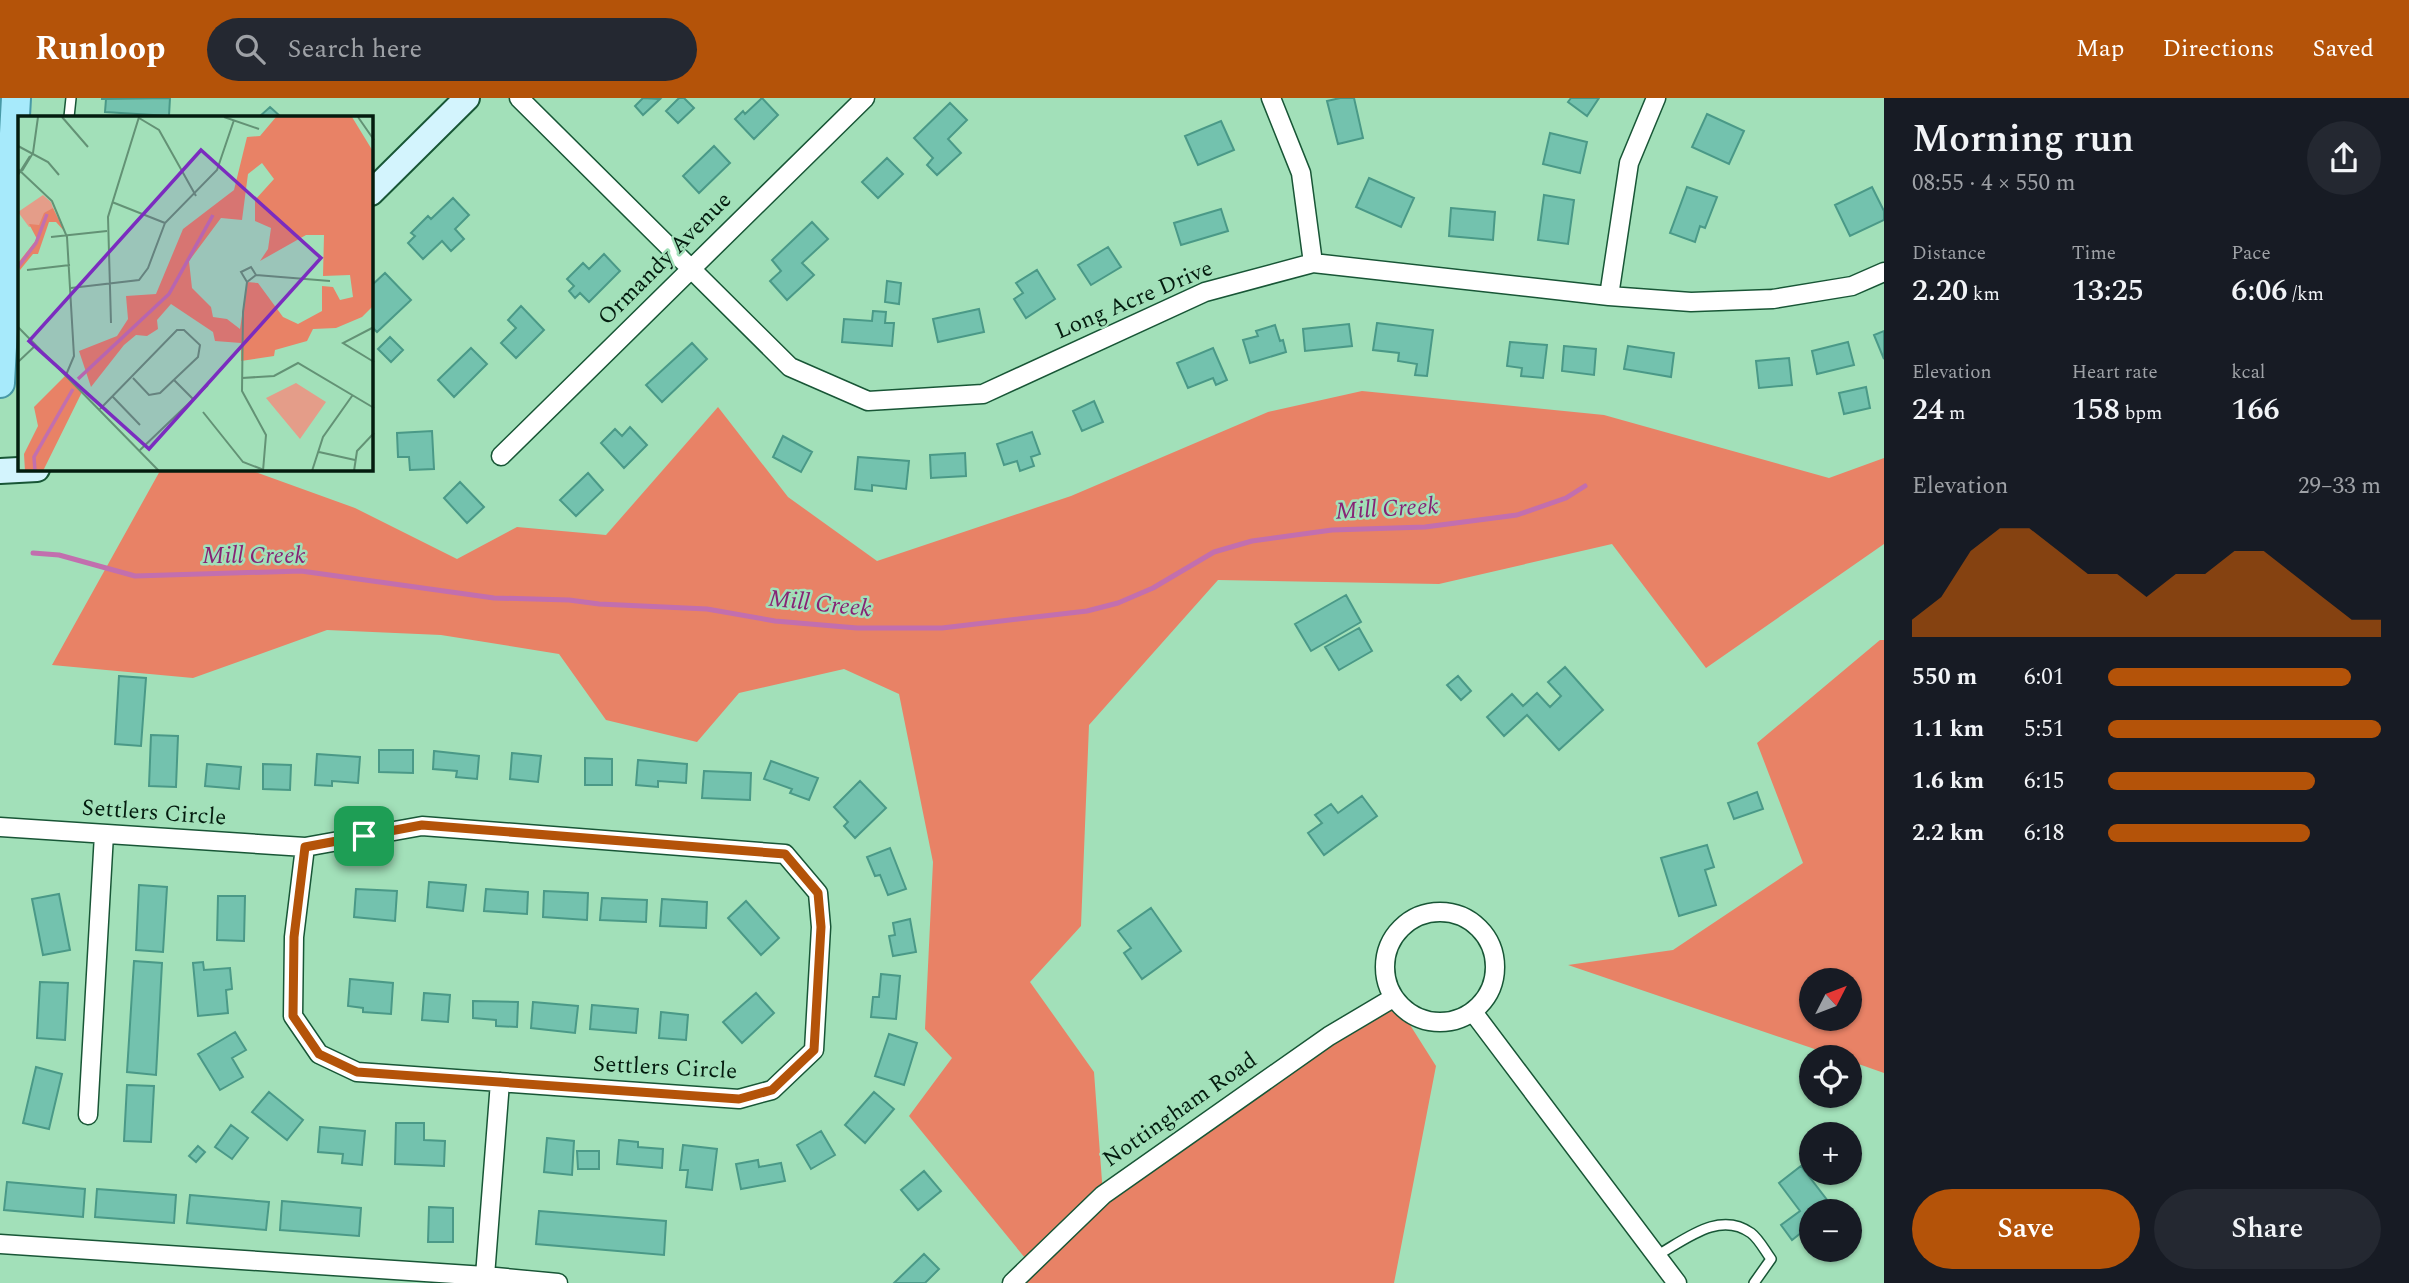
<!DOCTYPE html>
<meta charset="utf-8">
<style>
:root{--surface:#171b24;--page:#242831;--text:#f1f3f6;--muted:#9ea1a6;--accent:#b45309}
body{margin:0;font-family:Spectral,serif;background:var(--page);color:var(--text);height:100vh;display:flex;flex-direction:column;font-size:26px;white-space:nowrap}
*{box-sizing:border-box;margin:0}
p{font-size:23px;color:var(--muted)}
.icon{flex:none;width:38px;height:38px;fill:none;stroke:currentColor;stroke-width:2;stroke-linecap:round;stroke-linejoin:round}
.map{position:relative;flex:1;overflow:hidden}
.sheet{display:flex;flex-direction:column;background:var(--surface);width:525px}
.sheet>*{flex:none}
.needle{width:46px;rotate:48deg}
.buttons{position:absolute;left:1799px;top:870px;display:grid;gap:14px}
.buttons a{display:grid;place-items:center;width:63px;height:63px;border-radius:50%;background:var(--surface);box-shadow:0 2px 5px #0004;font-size:35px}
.pin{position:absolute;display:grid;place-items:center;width:60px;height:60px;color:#fff;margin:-30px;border-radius:14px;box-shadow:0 4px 10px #0006}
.round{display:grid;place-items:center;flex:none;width:74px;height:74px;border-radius:37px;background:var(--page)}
.headline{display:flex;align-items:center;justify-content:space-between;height:119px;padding:0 28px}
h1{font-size:38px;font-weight:600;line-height:52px}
.stats{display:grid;grid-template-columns:repeat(3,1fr);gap:10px;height:119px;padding:7px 28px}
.stats div{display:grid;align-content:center}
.stats b{font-size:30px;font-weight:600}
.stats small{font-size:19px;font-weight:400}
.stats p{font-size:19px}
.chart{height:196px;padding:14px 28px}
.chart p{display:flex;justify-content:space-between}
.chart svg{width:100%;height:126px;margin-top:7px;fill:var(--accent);opacity:.7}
.primary-button{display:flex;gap:14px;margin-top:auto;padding:14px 28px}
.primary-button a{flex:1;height:80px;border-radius:42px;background:var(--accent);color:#fff;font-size:28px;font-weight:600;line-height:80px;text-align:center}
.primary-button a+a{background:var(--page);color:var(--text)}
ul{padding:0 28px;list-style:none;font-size:23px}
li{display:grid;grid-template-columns:112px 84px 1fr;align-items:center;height:52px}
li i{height:18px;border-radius:9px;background:var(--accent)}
header{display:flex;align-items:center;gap:42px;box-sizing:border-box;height:98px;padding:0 35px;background:var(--accent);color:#fff}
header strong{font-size:33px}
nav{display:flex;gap:38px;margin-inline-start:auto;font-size:24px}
.search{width:490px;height:63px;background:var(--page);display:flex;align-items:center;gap:18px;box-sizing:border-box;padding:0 24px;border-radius:38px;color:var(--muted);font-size:26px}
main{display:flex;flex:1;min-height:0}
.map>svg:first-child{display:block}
.forest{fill:#e88266;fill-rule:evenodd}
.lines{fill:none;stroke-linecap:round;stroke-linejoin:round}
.stream{stroke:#c26fae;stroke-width:5}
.building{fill:#73c2ae;stroke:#4a9987;stroke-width:2}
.lane-casing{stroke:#185636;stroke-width:12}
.street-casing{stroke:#185636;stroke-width:21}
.secondary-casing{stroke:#185636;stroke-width:28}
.primary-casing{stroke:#4899a6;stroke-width:32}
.lane{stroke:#fff;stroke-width:9}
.street{stroke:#fff;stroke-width:18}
.secondary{stroke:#d3f4fd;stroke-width:24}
.primary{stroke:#a7eafb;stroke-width:28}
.route-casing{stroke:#fff;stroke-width:14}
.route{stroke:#b45309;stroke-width:9}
.labels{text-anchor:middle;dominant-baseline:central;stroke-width:5;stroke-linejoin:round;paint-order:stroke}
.street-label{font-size:23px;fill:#041c0f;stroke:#a2e0b9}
.water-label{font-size:24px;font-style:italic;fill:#872375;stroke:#a2e0b9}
.inset-river{fill:none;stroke:#c26fae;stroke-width:3.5}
.inset-road{fill:none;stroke:#639275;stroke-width:2}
.view{fill:#7b2cbf;fill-opacity:0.15;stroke:#7b2cbf;stroke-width:3.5}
.inset-edge{fill:none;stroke:#041c0f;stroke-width:3.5}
</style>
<header>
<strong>Runloop</strong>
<div class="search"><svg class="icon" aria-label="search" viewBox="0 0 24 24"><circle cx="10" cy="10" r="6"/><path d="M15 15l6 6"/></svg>Search here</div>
<nav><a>Map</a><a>Directions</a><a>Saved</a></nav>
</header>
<main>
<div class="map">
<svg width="1884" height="1185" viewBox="0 0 1884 1185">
<rect width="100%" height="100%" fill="#a2e0b9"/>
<path class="forest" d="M1362,293L1604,317L1829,380L1884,360V446L1706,570L1612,446L1439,486L1218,482L1089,627L1081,828L1030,884L1094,974L1103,1097L1393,900L1436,968L1394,1185H1012L1030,1166L909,1018L952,960L925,931L933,764L899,596L844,571L739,595L697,644L606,622L559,556L441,537L327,532L193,580L52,567L161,371H247L355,410L457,461L517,429L606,437L718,309L788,399L877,463L1071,398L1268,314Z
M1880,542H1884V975L1850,963V959H1838L1568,867L1673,852L1803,765L1757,645ZM1811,882H1850V920H1811Z"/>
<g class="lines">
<path class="stream" d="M33,455L59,457L135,478L301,473L494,500L569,502L599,506L707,511L775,523L857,530H942L1087,513L1118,505L1153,490L1214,454L1252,443L1332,432L1425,429L1517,417L1566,400L1585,388"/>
</g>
<path class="building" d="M170,0L169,18L105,14L106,1H101Z
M643,0L660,1L643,17L635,8Z
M679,0H684L694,10L678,25L666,13Z
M762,0L778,17L754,41L735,21L743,13L745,16Z
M1340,0H1354L1363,40L1338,46L1327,3Z
M1571,0H1599L1587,18L1568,4Z
M950,5L967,22L948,41L961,55L937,77L927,67L933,60L914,40Z
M270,9L281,19H259Z
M1707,16L1744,33L1729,66L1692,49Z
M1221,23L1234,52L1198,67L1185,38Z
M1550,35L1587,44L1580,75L1543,66Z
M714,48L730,65L699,95L683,78Z
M887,60L903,76L878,100L862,84Z
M1369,80L1414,100L1401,129L1356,109Z
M1687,89L1717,99L1705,130L1700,128L1695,144L1670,135Z
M1872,89L1884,113V122L1850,138L1835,107Z
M1544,97L1574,102L1568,146L1538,142Z
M453,100L469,117L455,131L464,141L451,153L442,143L423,161L408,145L415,138L411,135L428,118L431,121Z
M1451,110L1495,114L1493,142L1449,138Z
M1221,111L1228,133L1181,147L1174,125Z
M812,124L828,141L802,165L814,177L787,202L770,183L781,173L772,162Z
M1108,149L1121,169L1091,187L1078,167Z
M604,156L620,173L589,204L580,195L575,200L569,193L574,188L567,181L583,165L589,171Z
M1037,172L1055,201L1026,220L1014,201L1023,195L1016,185Z
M385,175L411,202L377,234L371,228V188Z
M887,183L901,185L899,206L885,204Z
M521,208L544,232L516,260L501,245L516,230L508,222Z
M979,211L984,234L938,244L933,221Z
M873,213L886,214L885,225H894L892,248L842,244L844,221L872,223Z
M1377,225L1433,232L1427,278L1415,277L1417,266L1398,263L1399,255L1373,252Z
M1349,226L1352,248L1305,253L1303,231Z
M1275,227L1280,243L1283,242L1286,254L1250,265L1243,242L1258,238L1256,233Z
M1884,233V261L1874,237Z
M390,239L403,252L391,264L378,251Z
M1510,244L1547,247L1543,280L1521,278L1522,270L1507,268Z
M1848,244L1854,267L1817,276L1812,253Z
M692,245L707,261L662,304L646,287Z
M1564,248L1596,251L1594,277L1562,273Z
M1628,248L1674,255L1671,279L1624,271Z
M471,250L487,266L454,299L438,282Z
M1213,250L1227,282L1216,287L1213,280L1188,290L1177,265Z
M1789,260L1792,287L1759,290L1756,263Z
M1866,289L1870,310L1844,316L1839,295Z
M1094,303L1103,324L1082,333L1073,313Z
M630,329L647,347L624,370L601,345L615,331L622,338Z
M432,333L434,371L410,372L409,359H398L397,335Z
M1032,334L1040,356L1031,359L1034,368L1020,373L1017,363L1004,367L997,346Z
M783,338L812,354L801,374L773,359Z
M965,355L966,378L931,380L930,357Z
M858,359L909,363L906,391L872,387V393L855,391Z
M588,375L603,392L576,418L560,402Z
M460,384L484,409L467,425L444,400Z
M1346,497L1361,524L1311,553L1295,526Z
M1359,530L1372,553L1339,572L1325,549Z
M1565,569L1603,612L1559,652L1527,617L1504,638L1487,619L1512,596L1523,608L1537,595L1550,609L1561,598L1548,584Z
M119,578L146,580L141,648L115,646Z
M1458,578L1471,593L1461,602L1447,587Z
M151,637L178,638L176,689L149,688Z
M379,652H413V675L379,674Z
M434,653L479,658L477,681L456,679L457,673L433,671Z
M512,655L541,658L538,684L510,681Z
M317,656L360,659L358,685L332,683V688L315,687Z
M585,660L612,661V687H585Z
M638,662L687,666L686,685L658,683V689L636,687Z
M771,663L818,680L809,702L790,695L792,691L764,681Z
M207,666L241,669L239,691L205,688Z
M263,666L291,667L290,692L263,691Z
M704,673L751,675L750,702L702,700Z
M860,683L886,710L855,740L844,728L848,724L834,709Z
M1757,694L1763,711L1734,721L1728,705Z
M1362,698L1377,718L1324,757L1308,735L1322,725L1315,717L1331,706L1338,715Z
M1707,747L1714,769L1705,772L1716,807L1679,818L1661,760Z
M890,750L906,791L888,797L880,777L875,778L867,759Z
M429,784L466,787L463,813L427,809Z
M139,787L167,789L163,854L136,852Z
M356,791L397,793L395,823L354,819Z
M486,791L528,794L527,816L484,813Z
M544,793L588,795L587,822L543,819Z
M59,796L70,852L43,857L32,801Z
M218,798H245L244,843L217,842Z
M602,800L647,802L646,824L600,822Z
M662,801L707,804L706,830L660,828Z
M746,803L779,840L761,857L728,820Z
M1151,810L1181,853L1142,881L1124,855L1131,850L1118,833Z
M910,821L916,854L893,858L889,838L895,837L893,825Z
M134,863L162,865L156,977L127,974Z
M203,864L204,872L230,870L232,891L226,892L228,915L198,918L193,865Z
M881,876L900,878L896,921L871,919L873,899H879Z
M350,881L393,885L391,916L363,914V910L348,908Z
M40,884L68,885L65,942L37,940Z
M424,895L450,897L448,924L422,922Z
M756,895L774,915L742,945L723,924Z
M473,903L518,904L517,929L496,928V922L473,920Z
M533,904L578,908L575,935L531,930Z
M592,907L638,911L636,935L590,931Z
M661,914L688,917L686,942L659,940Z
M235,934L246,952L232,960L243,979L220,992L198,956Z
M889,936L917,945L904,987L875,978Z
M36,969L62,976L49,1031L23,1025Z
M127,987L154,988L151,1044L124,1043Z
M269,994L303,1022L287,1042L252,1014Z
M874,994L894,1011L865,1045L845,1027Z
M396,1025H424V1042L445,1043L444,1068L395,1066Z
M231,1027L248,1040L232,1061L215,1049Z
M320,1029L365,1033L362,1067L342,1065L343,1056L318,1054Z
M821,1033L835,1057L811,1071L797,1047Z
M547,1040L574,1043L572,1077L544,1074Z
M619,1042L638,1044V1049L663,1051L662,1070L617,1066Z
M683,1047L717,1051L712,1092L686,1089L688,1072H680Z
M198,1048L205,1054L196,1064L189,1058Z
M577,1053H599V1071H578Z
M758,1062L759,1069L781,1065L785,1083L741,1091L736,1066Z
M1801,1068L1834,1111L1811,1113V1127L1792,1142L1781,1127L1800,1113L1779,1085Z
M924,1073L941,1093L918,1112L901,1092Z
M7,1084L85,1091L83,1119L4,1112Z
M97,1091L176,1097L174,1125L95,1119Z
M190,1097L269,1104L266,1132L187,1125Z
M282,1103L361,1110L359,1138L280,1132Z
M429,1109L453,1110V1144H428Z
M539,1113L666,1123L664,1157L536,1146Z
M924,1156L939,1171L925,1185H894Z"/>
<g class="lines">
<g class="lane-casing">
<path id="lane" d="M69,19L71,0
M1656,1158C1685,1142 1719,1112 1751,1135C1759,1141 1765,1153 1771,1161L1754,1185"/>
</g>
<g class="street-casing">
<path id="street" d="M519,0L790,269L868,303L983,296L1205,194L1313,165L1609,198L1691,204L1773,201L1852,188L1884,174
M1271,0L1301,75L1313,165
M1609,198L1629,65L1656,0
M501,358L865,0
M0,729L305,749L422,728L785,756L818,795L821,829L814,952L772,992L739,1001L357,974L319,956L293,918L294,839L305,749
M1385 869a55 55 0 1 1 110 0a55 55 0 1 1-110 0Z
M1473,914L1677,1185
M88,1017L104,736
M0,1146L485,1178L558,1185
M485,1178L500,984
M1012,1185L1103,1097L1329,938L1393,900"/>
</g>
<g class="secondary-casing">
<path id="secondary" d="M371,95L467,0
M0,373L37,371"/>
</g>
<g class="primary-casing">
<path id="primary" d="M0,285L16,0"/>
</g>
<use href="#lane" class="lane"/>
<use href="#street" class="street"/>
<use href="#secondary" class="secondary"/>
<use href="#primary" class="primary"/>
</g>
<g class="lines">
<g class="route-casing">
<path id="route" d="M422,727L785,756L818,795L821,829L814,952L772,992L739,1001L357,974L319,956L293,918L294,839L305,749Z"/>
</g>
<use href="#route" class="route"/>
</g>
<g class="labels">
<g class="street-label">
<text transform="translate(665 161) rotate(-45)">Ormandy Avenue</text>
<text transform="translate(1134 202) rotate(-23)">Long Acre Drive</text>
<text transform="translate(154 715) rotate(4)">Settlers Circle</text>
<text transform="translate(665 970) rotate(3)">Settlers Circle</text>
<text transform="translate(1180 1012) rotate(-35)">Nottingham Road</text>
</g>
<g class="water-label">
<text transform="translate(1387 411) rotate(-3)">Mill Creek</text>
<text x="254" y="458">Mill Creek</text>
<text transform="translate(820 506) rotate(6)">Mill Creek</text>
</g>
</g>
<g transform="translate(18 18)">
<rect width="355" height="355" fill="#a2e0b9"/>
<path d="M25,79L33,86L39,103L35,94L21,109L11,111L0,96ZM278,267L308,286L282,323L248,282Z" fill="#e49d89"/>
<path d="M258,1H334L356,37L355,190L344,201L318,212L295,213L289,225L257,234L256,240L223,245V227L197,225L195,216L153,188L139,204L140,213L129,220L118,219L106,229L73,271L61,235L99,220L110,203L108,180L138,178L165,113L216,74L229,21L242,20ZM244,47L256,63L237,84V105L253,112L250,133L242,145L288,119H306L305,160L332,159L335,181L322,184L315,171L304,170V195L280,208L265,201L240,167L229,166L222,213L209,203L195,201L193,191L174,172L171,145L203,102L224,104L230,58ZM35,92L47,116L38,106H31L20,138H15L2,154L0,147L19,123L11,108L21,109L26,97ZM48,259L64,276L25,355H7L6,338L20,310L16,291Z" fill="#e88266" fill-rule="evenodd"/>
<path class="inset-river" d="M0,151L18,127L29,98M60,263L151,178L195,99M17,355L16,341L55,273"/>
<path class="inset-road" d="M44,1L70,31M206,1L241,13M340,1L356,24M121,2L141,14L178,80M0,30L30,46L41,59M0,53L34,85L49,121L56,240L48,259M4,55L15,37L20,1M0,59L12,40M94,86L147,107M33,121L89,115M9,154L52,149M238,159L312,165M229,166L223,156L233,151L238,159L229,166L225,196L224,275L248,319L245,355M53,172L121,164L130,152L147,107L199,54L216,4M93,207L90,101L121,1M0,211L141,355M356,211L325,227L356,246M0,246L18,229M224,262L256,260L280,247L356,292M156,264L175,283M95,281L122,309M82,293L159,214H166L182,229L180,241L142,277L131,279L115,262M185,296L225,346L246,354M122,334L190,269M301,336L337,344M294,355L305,321L334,280M336,355L339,335L356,317"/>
<path class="view" d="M183,34L303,142L131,333L11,225Z"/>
<rect width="355" height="355" class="inset-edge"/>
</g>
</svg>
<div class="buttons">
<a><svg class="needle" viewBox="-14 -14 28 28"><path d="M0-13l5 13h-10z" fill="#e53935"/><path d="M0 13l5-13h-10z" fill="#9ea1a6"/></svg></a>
<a><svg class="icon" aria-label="locate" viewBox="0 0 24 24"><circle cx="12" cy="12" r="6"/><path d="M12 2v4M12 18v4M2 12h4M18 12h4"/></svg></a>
<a>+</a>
<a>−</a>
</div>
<div class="pin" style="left:364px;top:738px;background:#1e9e55"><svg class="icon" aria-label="arrive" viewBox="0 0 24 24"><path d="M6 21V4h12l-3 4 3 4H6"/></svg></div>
</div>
<section class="sheet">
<div class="headline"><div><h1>Morning run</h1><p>08:55 · 4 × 550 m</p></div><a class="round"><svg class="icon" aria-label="share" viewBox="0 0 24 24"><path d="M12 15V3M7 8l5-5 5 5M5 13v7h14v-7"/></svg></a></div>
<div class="stats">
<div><p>Distance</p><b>2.20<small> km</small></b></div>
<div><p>Time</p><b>13:25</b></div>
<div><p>Pace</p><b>6:06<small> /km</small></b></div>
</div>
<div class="stats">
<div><p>Elevation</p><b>24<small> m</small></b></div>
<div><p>Heart rate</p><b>158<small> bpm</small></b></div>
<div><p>kcal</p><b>166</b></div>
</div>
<div class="chart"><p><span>Elevation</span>29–33 m</p>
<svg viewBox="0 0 160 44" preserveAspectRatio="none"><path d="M0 44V38L10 30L20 14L30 6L40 6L50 14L60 22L70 22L80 30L90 22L100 22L110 14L120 14L130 22L140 30L150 38L160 38V44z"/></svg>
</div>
<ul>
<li><b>550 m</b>6:01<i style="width:89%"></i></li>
<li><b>1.1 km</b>5:51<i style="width:100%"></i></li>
<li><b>1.6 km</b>6:15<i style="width:76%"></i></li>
<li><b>2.2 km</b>6:18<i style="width:74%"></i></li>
</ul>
<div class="primary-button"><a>Save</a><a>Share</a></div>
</section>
</main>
